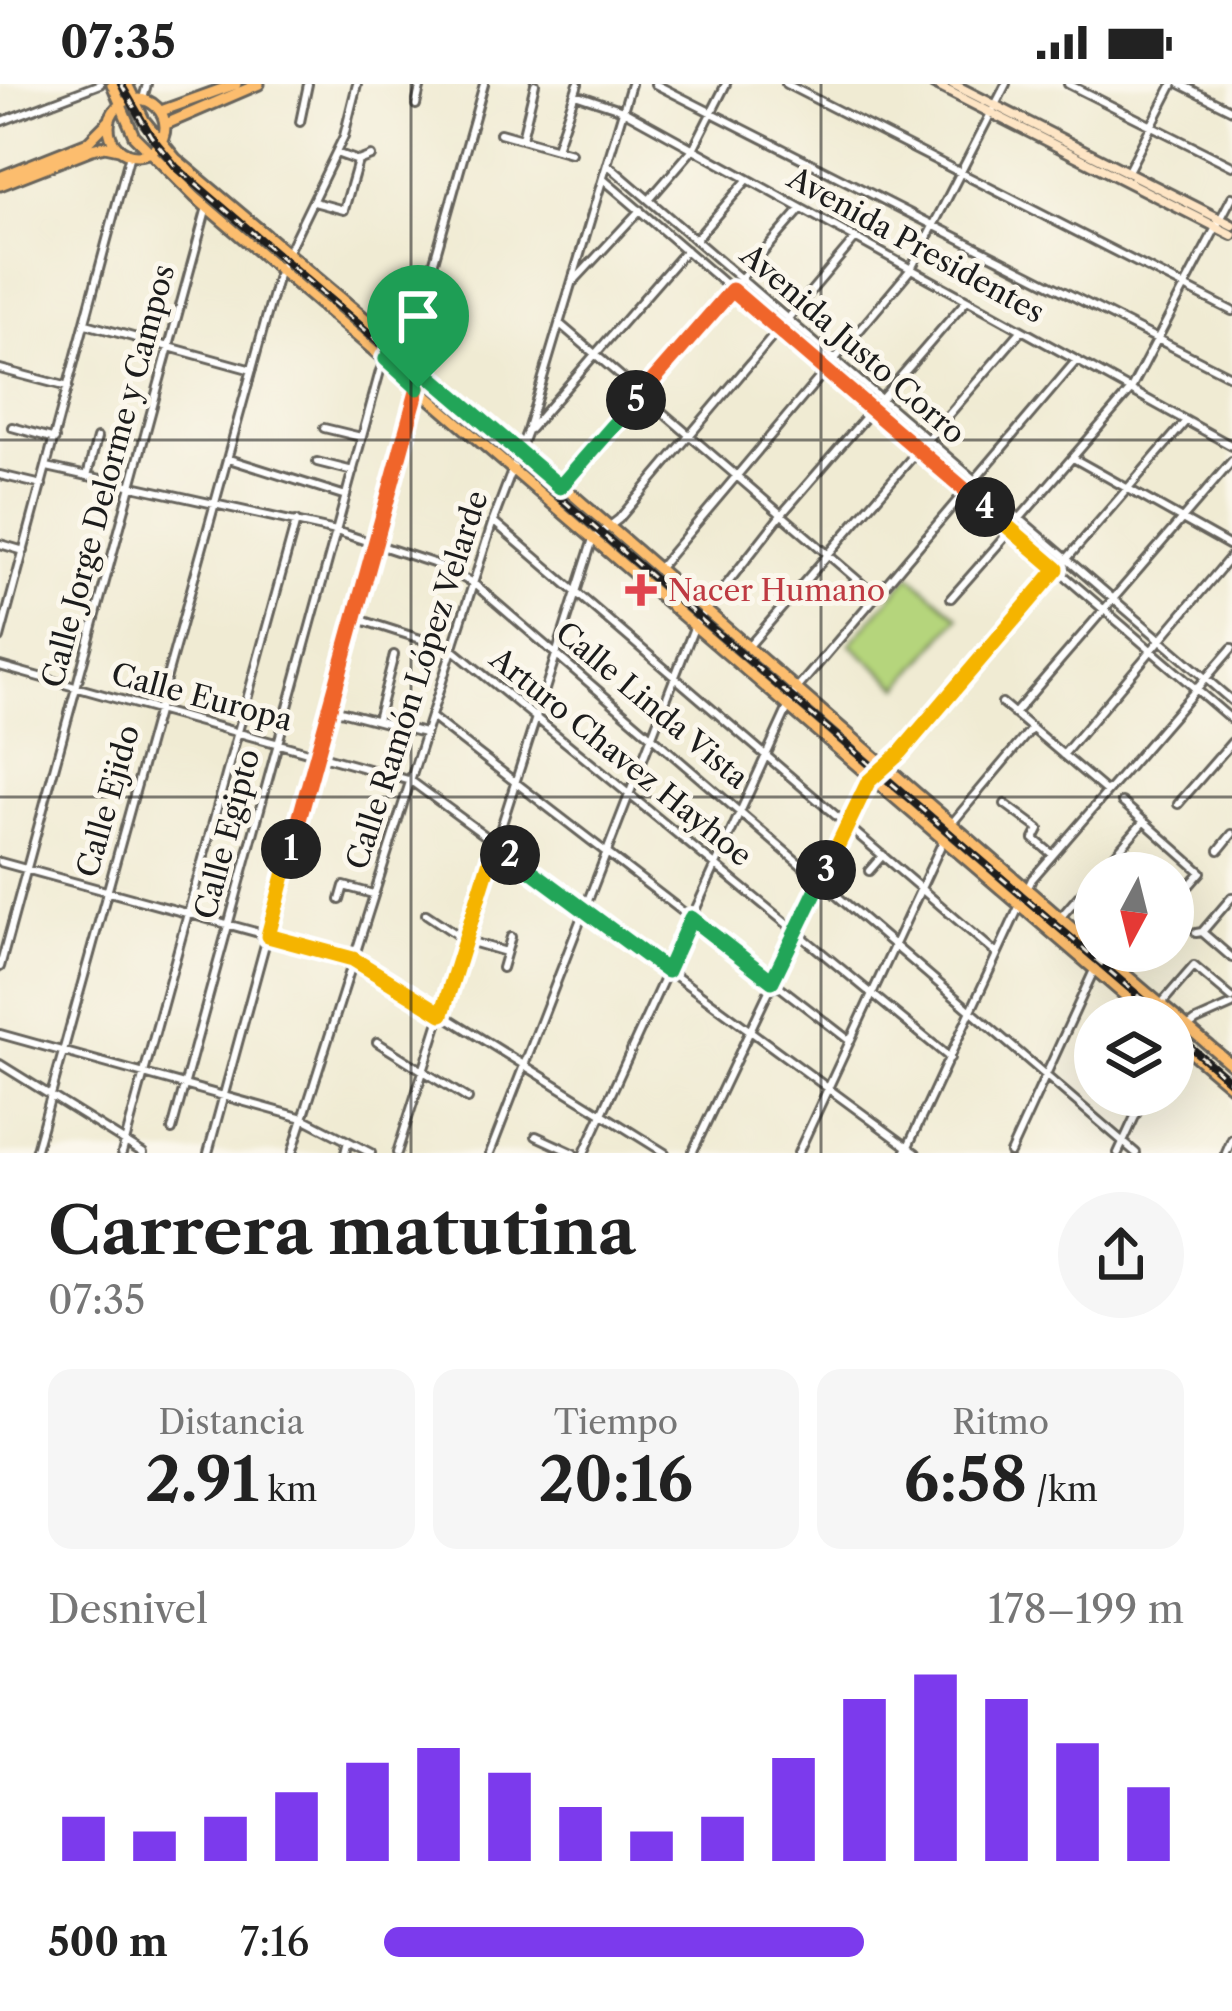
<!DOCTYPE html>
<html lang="es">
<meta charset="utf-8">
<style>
:root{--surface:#fff;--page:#f6f6f6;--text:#222;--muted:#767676;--accent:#7c3aed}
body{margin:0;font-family:"Libre Caslon Text",serif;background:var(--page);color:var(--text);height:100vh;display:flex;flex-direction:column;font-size:45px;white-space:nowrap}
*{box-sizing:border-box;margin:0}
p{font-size:39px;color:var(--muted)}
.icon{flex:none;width:66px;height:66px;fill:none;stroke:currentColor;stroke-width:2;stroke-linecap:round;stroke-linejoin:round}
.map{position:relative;height:1069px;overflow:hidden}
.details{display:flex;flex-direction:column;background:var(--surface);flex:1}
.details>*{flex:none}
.needle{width:78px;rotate:187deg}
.fabs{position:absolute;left:1074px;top:768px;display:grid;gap:24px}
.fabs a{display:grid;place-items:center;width:120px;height:120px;border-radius:50%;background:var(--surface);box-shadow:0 12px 48px #0002;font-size:60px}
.pin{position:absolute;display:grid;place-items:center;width:102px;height:102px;color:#fff;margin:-123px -51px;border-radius:50% 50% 50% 0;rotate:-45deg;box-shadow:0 0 12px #0007}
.pin .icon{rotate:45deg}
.km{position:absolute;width:60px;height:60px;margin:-30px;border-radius:50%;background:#222;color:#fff;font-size:33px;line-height:60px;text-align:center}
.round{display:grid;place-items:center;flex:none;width:126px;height:126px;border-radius:63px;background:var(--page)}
.overview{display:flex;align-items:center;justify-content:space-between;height:204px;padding:0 48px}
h1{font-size:66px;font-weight:800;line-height:90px}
.figures{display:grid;grid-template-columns:repeat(3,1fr);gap:18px;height:204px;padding:12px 48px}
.figures div{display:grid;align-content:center;border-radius:24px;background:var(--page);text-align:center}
.figures b{font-size:60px;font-weight:800}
.figures small{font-size:33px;font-weight:400}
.figures p{font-size:33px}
.chart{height:336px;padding:24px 48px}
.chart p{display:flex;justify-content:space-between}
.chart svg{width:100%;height:216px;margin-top:12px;stroke:var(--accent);stroke-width:6}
ul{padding:0 48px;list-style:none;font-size:39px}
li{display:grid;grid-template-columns:192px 144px 1fr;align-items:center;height:90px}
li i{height:30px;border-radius:15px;background:var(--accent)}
.status{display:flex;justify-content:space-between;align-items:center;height:84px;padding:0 60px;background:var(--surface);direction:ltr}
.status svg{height:33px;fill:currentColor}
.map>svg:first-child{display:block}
.garden{fill:#b5d57c;stroke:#68784c;stroke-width:3}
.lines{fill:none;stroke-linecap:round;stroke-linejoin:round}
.street-casing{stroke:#66645c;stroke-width:12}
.secondary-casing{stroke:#66645c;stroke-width:14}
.primary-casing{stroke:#66645c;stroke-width:15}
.street{stroke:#fff;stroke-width:6}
.secondary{stroke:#fee5c5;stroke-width:8}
.primary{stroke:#fcbd6e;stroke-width:9}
.rail-casing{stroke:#1c1c1c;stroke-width:8}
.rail{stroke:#fbf7ec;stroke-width:3;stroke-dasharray:9;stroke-linecap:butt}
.split-1-casing{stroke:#fff;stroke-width:24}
.split-2-casing{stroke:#fff;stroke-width:24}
.split-3-casing{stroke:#fff;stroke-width:24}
.split-4-casing{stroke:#fff;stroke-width:24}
.split-5-casing{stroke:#fff;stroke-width:24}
.split-6-casing{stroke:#fff;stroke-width:24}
.split-1{stroke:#f0652b;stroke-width:15}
.split-2{stroke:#f5b400;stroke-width:15}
.split-3{stroke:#22a559;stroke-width:15}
.split-4{stroke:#f5b400;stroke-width:15}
.split-5{stroke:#f0652b;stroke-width:15}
.split-6{stroke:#22a559;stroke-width:15}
.grid{fill:none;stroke:#1c1c1c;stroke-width:3;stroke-opacity:0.55}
.health-dot{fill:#e0444e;stroke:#fbf7ec;stroke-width:4.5}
.labels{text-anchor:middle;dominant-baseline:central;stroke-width:10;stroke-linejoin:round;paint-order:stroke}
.street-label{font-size:30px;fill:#1c1c1c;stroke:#fbf7ec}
.health-label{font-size:30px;fill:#be3a42;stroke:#fbf7ec;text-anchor:start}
</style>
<div class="status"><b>07:35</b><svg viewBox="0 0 49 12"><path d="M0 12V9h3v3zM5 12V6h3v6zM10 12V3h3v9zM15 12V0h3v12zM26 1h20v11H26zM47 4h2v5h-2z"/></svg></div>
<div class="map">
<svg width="1232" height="1069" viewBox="0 0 1232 1069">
<rect width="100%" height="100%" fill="#fbf7ec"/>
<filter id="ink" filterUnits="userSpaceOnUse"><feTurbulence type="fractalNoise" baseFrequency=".00833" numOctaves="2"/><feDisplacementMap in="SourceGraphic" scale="24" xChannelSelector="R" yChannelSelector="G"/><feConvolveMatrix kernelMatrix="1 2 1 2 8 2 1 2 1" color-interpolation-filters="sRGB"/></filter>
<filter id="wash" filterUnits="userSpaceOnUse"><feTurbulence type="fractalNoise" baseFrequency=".004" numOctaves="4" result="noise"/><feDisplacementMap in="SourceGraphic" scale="48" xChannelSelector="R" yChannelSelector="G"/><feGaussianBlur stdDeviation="2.7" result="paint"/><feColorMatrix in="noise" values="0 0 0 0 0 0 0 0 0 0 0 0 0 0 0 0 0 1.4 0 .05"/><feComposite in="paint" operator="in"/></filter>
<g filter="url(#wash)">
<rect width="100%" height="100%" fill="#f0ebd3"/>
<path class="garden" d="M910,491L959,533L900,603L850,560Z"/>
</g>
<g filter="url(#ink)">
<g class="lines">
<g class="street-casing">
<path id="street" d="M655,0L1232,293
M786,0L1232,227
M1068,0L1232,82
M1180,0L1232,26
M575,10L623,26L1232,362
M143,15L147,0
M416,21L421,0
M0,38L100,0
M300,38L308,0
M500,49L571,69
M522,54L535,0
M556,64L578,0
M336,69L358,77
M358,77L371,72
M607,80L1232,617
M1127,89L1173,0
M603,95L1232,636
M649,116L693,65L726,0
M314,118L344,126L358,77
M695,156L748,95
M573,198L640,126
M86,240L252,286
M560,240L875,511
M0,285L68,303
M12,343L55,355
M324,344L361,353
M530,345L686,166
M1073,374L1232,463
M229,375L346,412
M317,378L353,387
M47,383L336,447L433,479L473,499L1136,1069
M0,391L42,401
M87,392L97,354
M560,403L801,125
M1021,433L1130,307L1232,113
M493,437L997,870
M0,460L24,467
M659,484L911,185L1006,0
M951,514L1011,446
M355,534L452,565L950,974
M0,554L130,70
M749,562L1021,247
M0,582L411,697L916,1069
M1002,619L1107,708
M329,624L424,649
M1014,630L1232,377
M431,633L850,957
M377,636L394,571
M1063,671L1232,471
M1122,718L1201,788L1173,820
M1005,720L1039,745L1034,755L1052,770
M1178,720L1232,658
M953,738L1032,644
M1219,766L1232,750
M0,778L354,875L665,1069
M869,787L883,771
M1099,789L1144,737
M340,816L344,802L373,810
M426,830L465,856L506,868
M1060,834L1095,793
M1202,848L1232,874
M1196,849L1202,848L1232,813
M0,883L207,123
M502,884L511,853
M1161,920L1194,882L1232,914
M0,950L303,1034L371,1069
M1173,954L1196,937L1232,921
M377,958L468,1015
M0,980L143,1069
M172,1046L380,287L433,181L484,0
M536,1052L573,1069
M35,1069L280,184L344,52L357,0
M122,1069L296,437
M208,1069L417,304
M292,1069L493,437L527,347L631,0
M345,1069L348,1057
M397,1069L593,455L619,435L855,155
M490,1069L695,541L781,431L967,216
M584,1069L796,606L1076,277
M692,1069L868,698L900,668L1186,337
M798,1069L943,757
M905,1069L1032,795L1232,564
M1010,1069L1101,871
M1118,1069L1145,1011
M1226,1069L1232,1055"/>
</g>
<g class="secondary-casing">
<path id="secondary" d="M934,0L1232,151
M953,0L1232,141"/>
</g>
<g class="primary-casing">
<path id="primary" d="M112,0L134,52L195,113L1150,933
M127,0L144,36L176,75L519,364L1095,864
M109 43a28 28 0 1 1 56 0a28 28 0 1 1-56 0Z
M161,27L236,0
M166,40L259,0
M0,93L88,58L109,37
M0,101L92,65L105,62L119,65
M1098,867L1232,981
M1173,953L1232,1003"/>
</g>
<use href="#street" class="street"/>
<use href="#secondary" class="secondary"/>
<use href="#primary" class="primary"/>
<g class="rail-casing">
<path id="rail" d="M121,0L151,52L176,83L1163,933
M1173,948L1232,999"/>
</g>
<use href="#rail" class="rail"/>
</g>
</g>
<g class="lines" filter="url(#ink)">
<g class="split-1-casing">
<path id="split-1" d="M291,765L418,304"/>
</g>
<g class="split-2-casing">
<path id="split-2" d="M291,765L268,852L353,875L442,930L495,760L510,771"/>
</g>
<g class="split-3-casing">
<path id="split-3" d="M510,771L667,887L691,834L772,897L826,786"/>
</g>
<g class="split-4-casing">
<path id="split-4" d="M826,786L868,698L901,668L1057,485L985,423"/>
</g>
<g class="split-5-casing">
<path id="split-5" d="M636,316L732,206L985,423"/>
</g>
<g class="split-6-casing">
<path id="split-6" d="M418,304L386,275L394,261L560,403L636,316"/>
</g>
<use href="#split-1" class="split-1"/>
<use href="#split-2" class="split-2"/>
<use href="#split-3" class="split-3"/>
<use href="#split-4" class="split-4"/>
<use href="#split-5" class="split-5"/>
<use href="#split-6" class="split-6"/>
</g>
<path class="grid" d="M411,0V1069M821,0V1069M0,356H1232M0,713H1232"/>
<path class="health-dot" d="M635 488h12v12h12v12h-12v12h-12v-12h-12v-12h12z"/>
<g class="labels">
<g class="street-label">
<text transform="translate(916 161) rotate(29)">Avenida Presidentes</text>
<text transform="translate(853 260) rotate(41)">Avenida Justo Corro</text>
<text transform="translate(108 392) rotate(-75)">Calle Jorge Delorme y Campos</text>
<text transform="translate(417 596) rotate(-72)">Calle Ramón López Velarde</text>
<text transform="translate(202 613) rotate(15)">Calle Europa</text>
<text transform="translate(652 621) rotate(40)">Calle Linda Vista</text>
<text transform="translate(621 673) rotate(39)">Arturo Chavez Hayhoe</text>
<text transform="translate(108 717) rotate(-74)">Calle Ejido</text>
<text transform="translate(227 750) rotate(-75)">Calle Egipto</text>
</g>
<g class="health-label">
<text x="668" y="506">Nacer Humano</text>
</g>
</g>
</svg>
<div class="fabs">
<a><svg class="needle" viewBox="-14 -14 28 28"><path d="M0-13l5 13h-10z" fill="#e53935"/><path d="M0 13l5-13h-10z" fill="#767676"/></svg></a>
<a><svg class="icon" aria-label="layers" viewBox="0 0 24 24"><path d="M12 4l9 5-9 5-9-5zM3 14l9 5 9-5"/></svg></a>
</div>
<div class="pin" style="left:418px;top:304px;background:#1e9e55"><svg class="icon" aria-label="arrive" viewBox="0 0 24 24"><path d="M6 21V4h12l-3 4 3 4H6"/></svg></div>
<b class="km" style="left:291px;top:765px">1</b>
<b class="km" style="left:510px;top:771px">2</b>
<b class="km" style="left:826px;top:786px">3</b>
<b class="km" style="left:985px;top:423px">4</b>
<b class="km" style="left:636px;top:316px">5</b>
</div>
<section class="details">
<div class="overview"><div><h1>Carrera matutina</h1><p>07:35</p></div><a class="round"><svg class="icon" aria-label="share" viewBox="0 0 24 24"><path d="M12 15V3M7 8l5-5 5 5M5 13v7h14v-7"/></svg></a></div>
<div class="figures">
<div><p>Distancia</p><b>2.91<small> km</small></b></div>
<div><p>Tiempo</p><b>20:16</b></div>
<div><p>Ritmo</p><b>6:58<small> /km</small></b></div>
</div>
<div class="chart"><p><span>Desnivel</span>178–199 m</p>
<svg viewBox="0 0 160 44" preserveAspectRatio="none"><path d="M5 44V35M15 44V38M25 44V35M35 44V30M45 44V24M55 44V21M65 44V26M75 44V33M85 44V38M95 44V35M105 44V23M115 44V11M125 44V6M135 44V11M145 44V20M155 44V29"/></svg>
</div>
<ul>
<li><b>500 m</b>7:16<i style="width:60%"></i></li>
</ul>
</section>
